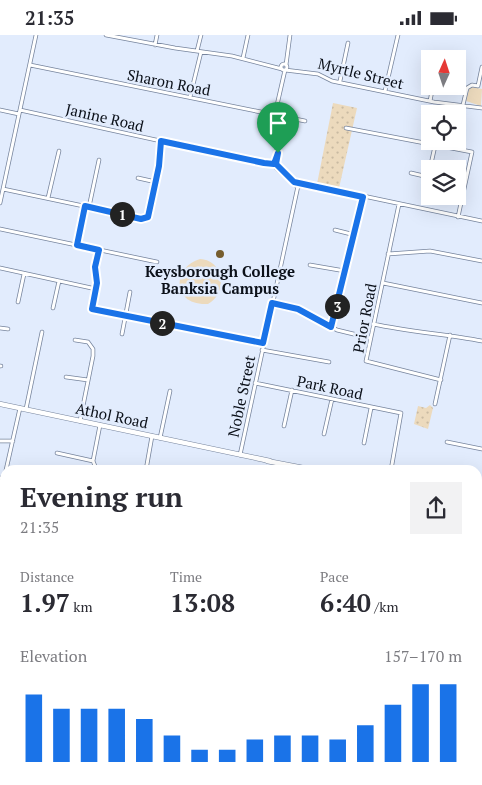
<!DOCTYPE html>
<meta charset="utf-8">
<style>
:root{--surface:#fff;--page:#f2f2f3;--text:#2b2b33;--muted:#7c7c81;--accent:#1a73e8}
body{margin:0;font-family:"PT Serif",serif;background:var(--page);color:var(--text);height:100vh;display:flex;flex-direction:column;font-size:19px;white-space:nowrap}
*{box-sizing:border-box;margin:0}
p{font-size:16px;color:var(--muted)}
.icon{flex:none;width:28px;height:28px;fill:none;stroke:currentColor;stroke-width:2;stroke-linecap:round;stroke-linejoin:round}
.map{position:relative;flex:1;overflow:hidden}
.panel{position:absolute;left:0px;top:430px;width:482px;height:320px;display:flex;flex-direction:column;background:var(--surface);border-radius:15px 15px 0 0;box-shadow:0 5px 20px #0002}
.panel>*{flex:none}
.needle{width:32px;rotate:3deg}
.controls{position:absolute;left:421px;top:15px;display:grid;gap:10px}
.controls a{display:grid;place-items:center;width:45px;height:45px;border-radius:0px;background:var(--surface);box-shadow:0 5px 20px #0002;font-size:25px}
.pin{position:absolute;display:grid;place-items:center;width:42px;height:42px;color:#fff;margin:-51px -21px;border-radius:50% 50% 50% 0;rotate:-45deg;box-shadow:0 0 5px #0007}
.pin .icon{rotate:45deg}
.km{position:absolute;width:25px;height:25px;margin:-12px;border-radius:50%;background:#222;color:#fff;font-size:14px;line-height:25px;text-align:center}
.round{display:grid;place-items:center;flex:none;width:52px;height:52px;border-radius:0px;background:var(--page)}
.headline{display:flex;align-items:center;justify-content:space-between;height:85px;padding:0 20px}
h1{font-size:28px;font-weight:700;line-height:38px}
.metrics{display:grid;grid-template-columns:repeat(3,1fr);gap:8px;height:85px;padding:5px 20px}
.metrics div{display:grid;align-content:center}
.metrics b{font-size:25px;font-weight:700}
.metrics small{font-size:14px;font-weight:400}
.metrics p{font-size:14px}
.chart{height:140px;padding:10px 20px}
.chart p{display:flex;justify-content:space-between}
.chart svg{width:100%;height:90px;margin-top:5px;stroke:var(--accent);stroke-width:6}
.status{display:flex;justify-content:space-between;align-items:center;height:35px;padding:0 25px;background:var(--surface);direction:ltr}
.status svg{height:14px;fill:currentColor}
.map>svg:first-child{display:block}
.grass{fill:#ecdabd}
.park{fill:url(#park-dots)}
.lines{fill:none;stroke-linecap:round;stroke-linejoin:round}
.minor-casing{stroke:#76849d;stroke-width:4.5}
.major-casing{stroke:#76849d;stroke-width:5.5}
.minor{stroke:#fff;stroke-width:3}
.major{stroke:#fff;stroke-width:4.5}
.route-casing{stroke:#fff;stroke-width:10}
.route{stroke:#1a73e8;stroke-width:6}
.poi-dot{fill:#765d2e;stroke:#e2ecfd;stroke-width:2}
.labels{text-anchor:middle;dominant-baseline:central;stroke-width:5;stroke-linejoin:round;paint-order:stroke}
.street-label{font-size:15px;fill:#0b1019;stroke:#e2ecfd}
.poi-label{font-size:15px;font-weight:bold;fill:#0b1019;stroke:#e2ecfd}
</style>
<div class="status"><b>21:35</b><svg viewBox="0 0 49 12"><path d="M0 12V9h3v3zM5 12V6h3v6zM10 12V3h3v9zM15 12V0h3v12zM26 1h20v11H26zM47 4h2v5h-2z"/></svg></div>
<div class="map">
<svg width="482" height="750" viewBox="0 0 482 750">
<defs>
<pattern id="park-dots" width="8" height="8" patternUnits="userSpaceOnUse" patternTransform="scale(1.25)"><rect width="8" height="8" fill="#ecdabd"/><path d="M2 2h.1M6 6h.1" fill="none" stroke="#c9baa2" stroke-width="1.8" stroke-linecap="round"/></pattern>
</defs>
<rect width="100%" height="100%" fill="#e2ecfd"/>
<path class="grass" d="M472,52L482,54L481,71L466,66L469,54Z
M200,224C224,225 228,258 208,269C171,271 172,232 200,224Z"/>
<path class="park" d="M333,68L357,73L339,153L317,149Z
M430,370L433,373L428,394L414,389L418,371L426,373Z
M0,463L5,465V570L0,569Z"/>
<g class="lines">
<g class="minor-casing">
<path id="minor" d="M106,0L175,13L232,21L282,34
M155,10L157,0
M197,16L201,0
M243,23L248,0
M281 32a3 3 0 1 1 6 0a3 3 0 1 1-6 0Z
M30,30L305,86
M286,30L290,0
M285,35L318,39L332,46L434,67L482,73
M340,46L348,8
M385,56L398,0
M190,62L201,17
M430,66L433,51
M463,70L467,53L472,50L478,51L482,32
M0,75L19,79
M20,75L274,131
M346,93L472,117L458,182
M274,131L295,150
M276,131L277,108L272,92L285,35
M411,138L424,141L429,138L435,111
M138,143L156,147
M297,147L482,186
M299,151H310
M3,154L145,184L148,182L159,131L161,106
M48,163L59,116
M0,168L36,0
M399,169L366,326L441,345
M89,172L99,125
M0,194L157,227
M335,195L355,200
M77,210L85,172
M99,215L95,233L97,248L92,274L263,308
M388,219L430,216L482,226
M310,230L345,236
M0,233L96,254
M383,248L482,268
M18,267L24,239
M272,268L298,274L337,295L370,303
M53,273L59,246
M373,289C410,297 446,299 482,306
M331,292L363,162
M0,293L8,294
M122,299L130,257
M75,305L88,307L93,314V321L80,386
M262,315L329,327
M0,331H1
M66,342L88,345
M255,348L401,378L391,435
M435,369L450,300
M26,374L42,297
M284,391L292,355
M324,399L332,364
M160,403L170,356
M0,406H13
M447,407L482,414
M364,408L371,373
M57,418L93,426L100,390
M240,420L298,151
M93,426L95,431
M6,435L20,373
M146,435L152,401
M0,443L5,444
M478,559L482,560
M0,573L5,574
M478,594H482
M478,623L482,624
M0,651L5,652
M478,654L482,655
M0,698L5,694
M478,705L482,706
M89,745L111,750
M155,745V750
M319,745L320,750
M296,749L316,745
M28,750L29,745
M69,750L71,745
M197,750L198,745
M245,750L247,745"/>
</g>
<g class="major-casing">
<path id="major" d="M0,369L270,426
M267,426L314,435
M478,470L482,471
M478,620L482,599
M451,750L452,745"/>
</g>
<use href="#minor" class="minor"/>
<use href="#major" class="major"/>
</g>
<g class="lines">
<g class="route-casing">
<path id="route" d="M161,106L264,128L274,129L278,118L276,129L294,147L363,162L331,292L298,274L272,268L263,308L92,274L97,248L95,232L99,215L77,210L85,171L141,184L148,182L159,131Z"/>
</g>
<use href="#route" class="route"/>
</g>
<circle class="poi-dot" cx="220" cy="219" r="5"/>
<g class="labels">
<g class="street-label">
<text transform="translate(361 38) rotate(14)">Myrtle Street</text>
<text transform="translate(169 47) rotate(11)">Sharon Road</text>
<text transform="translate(105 82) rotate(13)">Janine Road</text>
<text transform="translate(364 283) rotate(-79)">Prior Road</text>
<text transform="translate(330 352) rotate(12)">Park Road</text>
<text transform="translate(241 361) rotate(-78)">Noble Street</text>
<text transform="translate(112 380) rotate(12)">Athol Road</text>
</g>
<g class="poi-label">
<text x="220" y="236">Keysborough College<tspan x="220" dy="17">Banksia Campus</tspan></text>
</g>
</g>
</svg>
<div class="controls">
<a><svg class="needle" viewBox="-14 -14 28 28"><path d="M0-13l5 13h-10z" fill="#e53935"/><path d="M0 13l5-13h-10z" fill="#7c7c81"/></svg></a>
<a><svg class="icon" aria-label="locate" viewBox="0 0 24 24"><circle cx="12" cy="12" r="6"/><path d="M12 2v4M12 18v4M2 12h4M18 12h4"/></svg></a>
<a><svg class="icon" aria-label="layers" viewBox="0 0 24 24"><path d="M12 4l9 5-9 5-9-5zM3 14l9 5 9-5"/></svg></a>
</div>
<div class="pin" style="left:278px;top:118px;background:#1e9e55"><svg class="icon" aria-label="arrive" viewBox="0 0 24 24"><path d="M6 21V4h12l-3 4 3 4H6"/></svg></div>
<b class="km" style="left:122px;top:179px">1</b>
<b class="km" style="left:162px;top:288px">2</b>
<b class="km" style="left:337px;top:271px">3</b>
<section class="panel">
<div class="headline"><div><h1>Evening run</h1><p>21:35</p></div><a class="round"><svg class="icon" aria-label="share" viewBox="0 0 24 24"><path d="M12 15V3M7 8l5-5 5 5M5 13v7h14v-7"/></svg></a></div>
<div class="metrics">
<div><p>Distance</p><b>1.97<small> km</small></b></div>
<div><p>Time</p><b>13:08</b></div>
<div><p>Pace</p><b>6:40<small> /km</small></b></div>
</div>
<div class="chart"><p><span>Elevation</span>157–170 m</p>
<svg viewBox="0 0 160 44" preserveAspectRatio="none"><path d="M5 44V11M15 44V18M25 44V18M35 44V18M45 44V23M55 44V31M65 44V38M75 44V38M85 44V33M95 44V31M105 44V31M115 44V33M125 44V26M135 44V16M145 44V6M155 44V6"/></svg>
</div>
</section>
</div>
